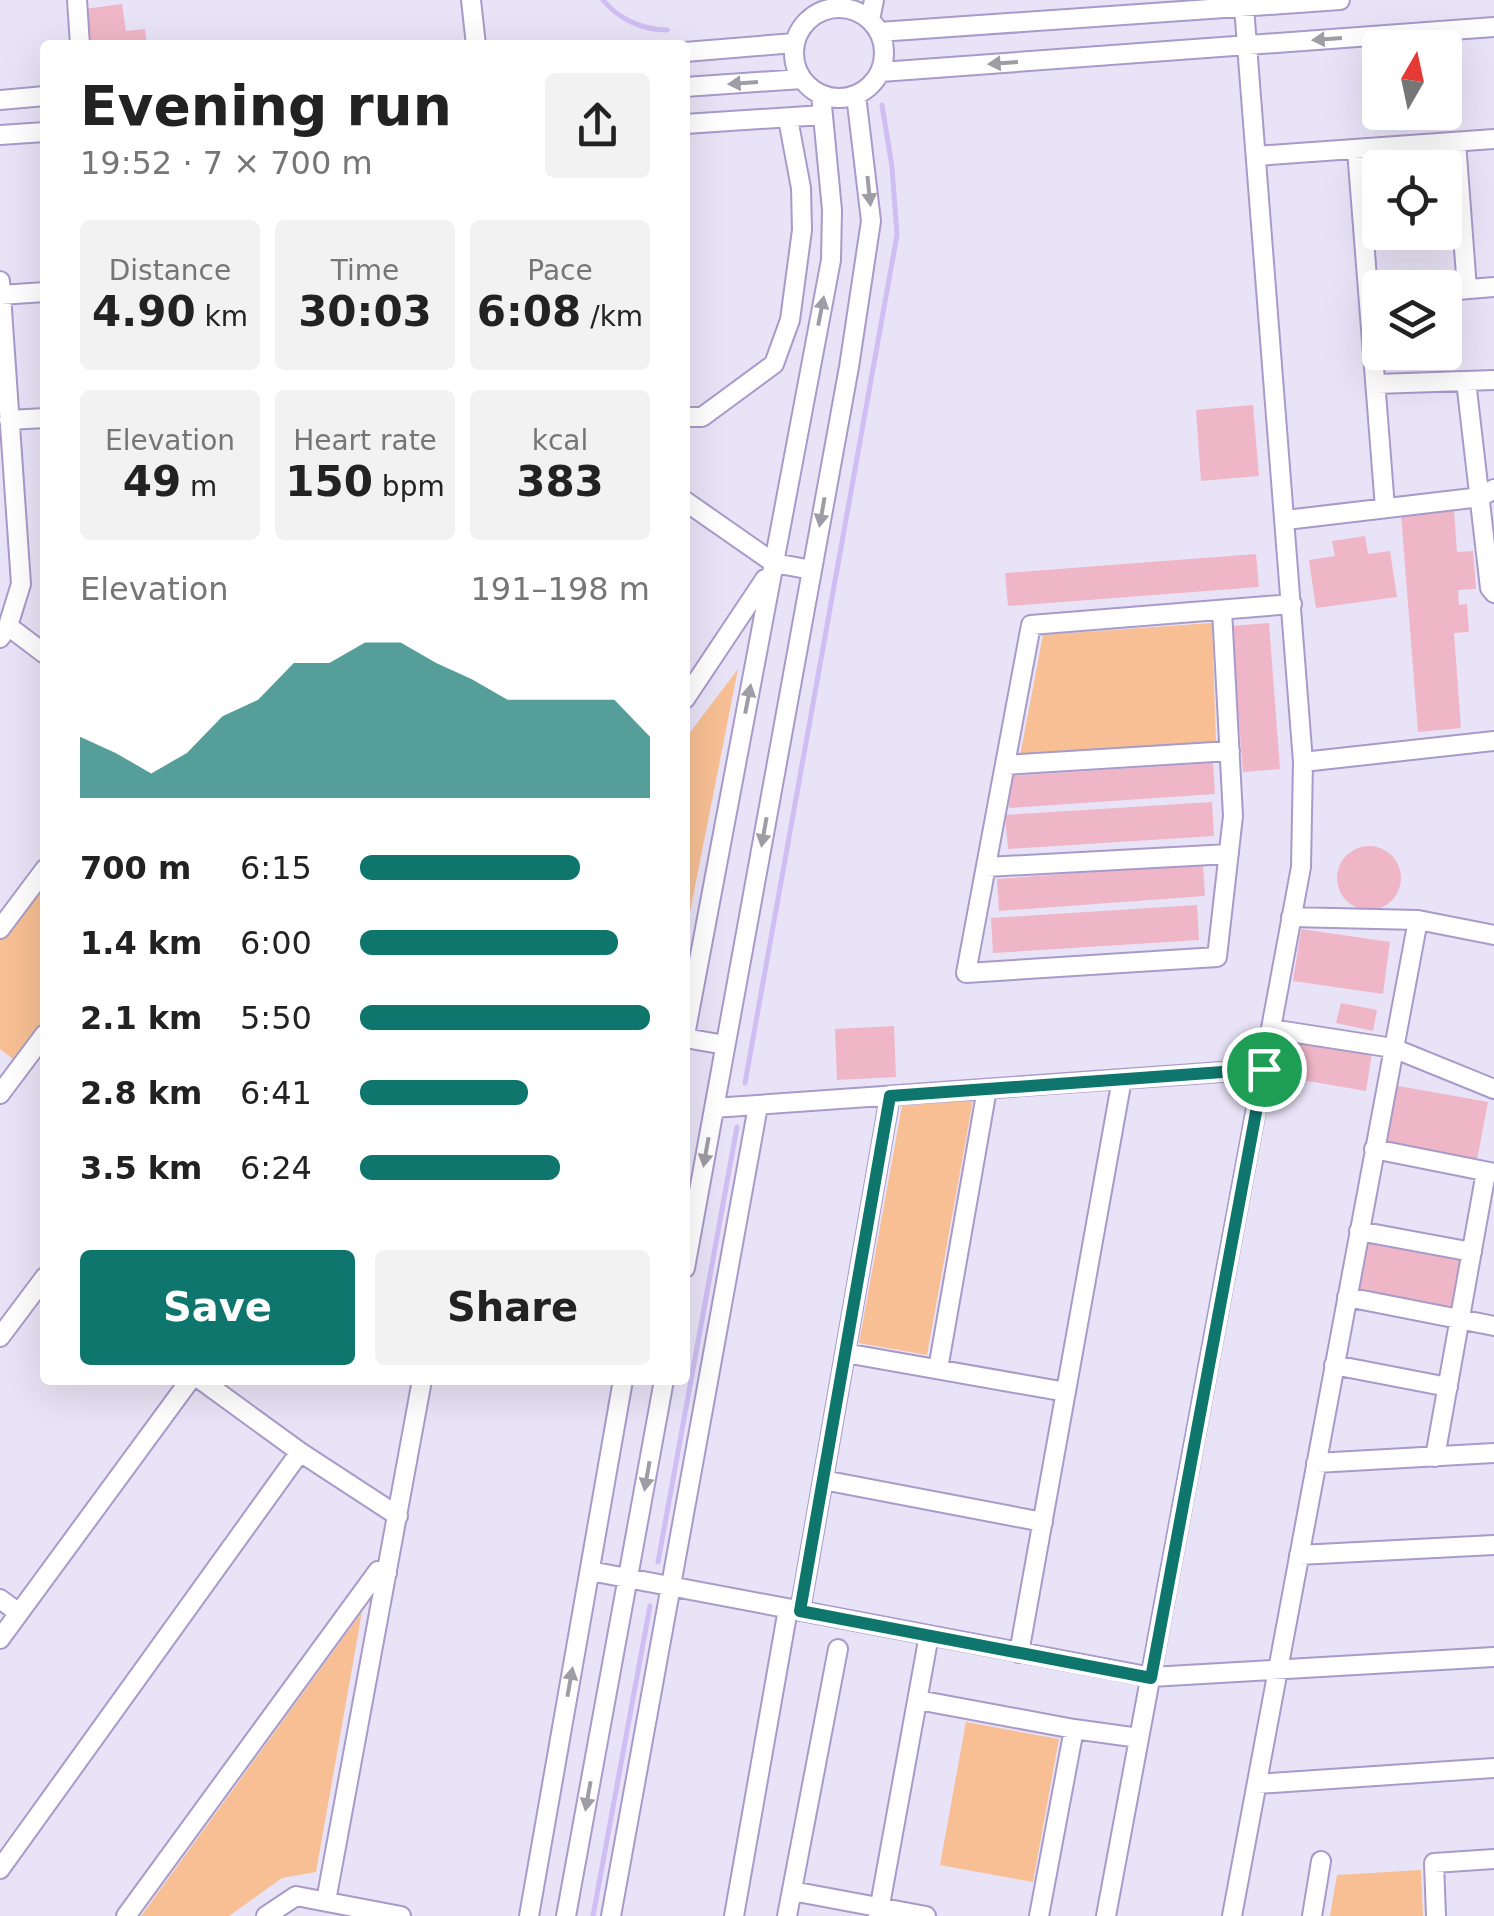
<!DOCTYPE html>
<meta charset="utf-8">
<style>
:root{--surface:#fff;--page:#f2f2f2;--text:#222;--muted:#767676;--accent:#0f766e}
body{margin:0;font-family:"DejaVu Sans",sans-serif;background:var(--page);color:var(--text);height:100vh;display:flex;flex-direction:column;font-size:38px;white-space:nowrap}
*{box-sizing:border-box;margin:0}
p{font-size:32px;color:var(--muted)}
.icon{flex:none;width:55px;height:55px;fill:none;stroke:currentColor;stroke-width:2;stroke-linecap:round;stroke-linejoin:round}
.map{position:relative;flex:1;overflow:hidden}
.panel{position:absolute;left:40px;top:40px;width:650px;height:1345px;display:flex;flex-direction:column;background:var(--surface);border-radius:10px;box-shadow:0 10px 40px #0002}
.panel>*{flex:none}
.needle{width:65px;rotate:9deg}
.controls{position:absolute;left:1362px;top:30px;display:grid;gap:20px}
.controls a{display:grid;place-items:center;width:100px;height:100px;border-radius:10px;background:var(--surface);box-shadow:0 10px 40px #0002;font-size:50px}
.pin{position:absolute;display:grid;place-items:center;width:85px;height:85px;color:#fff;margin:-42px;border:5px solid #fff;border-radius:50%;box-shadow:0 2px 10px #0007}
.round{display:grid;place-items:center;flex:none;width:105px;height:105px;border-radius:10px;background:var(--page)}
.overview{display:flex;align-items:center;justify-content:space-between;height:170px;padding:0 40px}
h1{font-size:55px;font-weight:800;line-height:75px}
.metrics{display:grid;grid-template-columns:repeat(3,1fr);gap:15px;height:170px;padding:10px 40px}
.metrics div{display:grid;align-content:center;border-radius:10px;background:var(--page);text-align:center}
.metrics b{font-size:42px;font-weight:800}
.metrics small{font-size:28px;font-weight:400}
.metrics p{font-size:28px}
.chart{height:280px;padding:20px 40px}
.chart p{display:flex;justify-content:space-between}
.chart svg{width:100%;height:180px;margin-top:10px;fill:var(--accent);opacity:.7}
.button{display:flex;gap:20px;margin-top:auto;padding:20px 40px}
.button a{flex:1;height:115px;border-radius:10px;background:var(--accent);color:#fff;font-size:40px;font-weight:800;line-height:115px;text-align:center}
.button a+a{background:var(--page);color:var(--text)}
ul{padding:0 40px;list-style:none;font-size:32px}
li{display:grid;grid-template-columns:160px 120px 1fr;align-items:center;height:75px}
li i{height:25px;border-radius:12px;background:var(--accent)}
.map>svg:first-child{display:block}
.green{fill:#f7bf93}
.lines{fill:none;stroke-linecap:round;stroke-linejoin:round}
.stream{stroke:#cebef3;stroke-width:5}
.building{fill:#efb6c7}
.minor-casing{stroke:#a89ac9;stroke-width:22}
.minor{stroke:#fff;stroke-width:18}
.oneway{fill:#9e9ca4}
.route-casing{stroke:#fff;stroke-width:20}
.route{stroke:#0f766e;stroke-width:12}
</style>
<div class="map">
<svg width="1494" height="1916" viewBox="0 0 1494 1916">
<rect width="100%" height="100%" fill="#e9e3f7"/>
<path class="green" d="M1212,623L1216,742L1020,756L1043,635Z
M738,669L685,937V739Z
M41,886L45,888V1016L13,1059L0,1049V940Z
M973,1100L927,1355L859,1343L902,1106Z
M362,1612L316,1872L282,1878L229,1916H141Z
M966,1722L1059,1739L1033,1882L940,1865Z
M1421,1870L1423,1916H1330L1337,1875Z"/>
<g class="lines">
<path class="stream" d="M603,0C618,19 643,30 667,30
M745,1083L897,235L892,167L882,105
M658,1562L737,1127
M593,1916L650,1606"/>
</g>
<path class="building" d="M122,4L126,31L145,29L147,45H84V9Z
M1253,405L1259,476L1201,481L1196,410Z
M1454,510L1457,552L1473,551L1476,589L1458,590L1459,605L1467,604L1469,632L1454,633L1461,728L1418,732L1401,514Z
M1365,536L1368,554L1390,551L1397,597L1316,608L1309,560L1335,556L1332,541Z
M1256,554L1259,587L1008,606L1005,573Z
M1269,623L1280,769L1243,772L1231,626Z
M1213,763L1215,794L1009,808L1007,776Z
M1212,802L1214,836L1008,849L1005,815Z
M1337 878a32 32 0 1 1 64 0a32 32 0 1 1-64 0Z
M1203,864L1205,896L999,911L997,879Z
M1197,905L1199,940L993,953L991,918Z
M1301,929L1390,942L1383,994L1293,981Z
M1341,1003L1377,1010L1373,1031L1336,1023Z
M894,1026L896,1077L837,1080L835,1029Z
M1285,1039L1372,1053L1366,1091L1279,1076Z
M1393,1085L1488,1102L1477,1160L1383,1143Z
M1364,1237L1464,1255L1455,1309L1354,1291Z"/>
<g class="lines">
<g class="minor-casing">
<path id="minor" d="M77,0L80,45
M471,0L476,45
M794 53a45 45 0 1 1 90 0a45 45 0 1 1-90 0Z
M870,20L874,0
M879,32L1340,0
M685,52L794,43
M881,72L1494,27
M685,87L802,79
M0,100L45,96
M685,124L823,115
M0,135L45,132
M1456,142L1467,289
M1357,150L1385,508
M1256,156L1494,139
M0,281L21,584L8,626L0,638
M1445,291L1494,287
M0,295L45,292
M1466,381L1490,588L1494,593
M1376,384L1494,380
M685,417H702L774,364L790,320L802,230L801,188L788,119
M9,420L45,418
M685,501L774,563L812,570
M1286,520L1481,497L1494,489
M1222,610L1233,816L1217,957L966,973L1031,625L1292,604
M8,626L45,654
M685,699L765,579
M1303,762L1494,741
M1005,765L1230,751
M986,867L1229,854
M1291,917L1418,920L1494,935
M0,929L45,869
M1271,1029L1393,1048L1494,1089
M685,1035L831,260L832,210L821,95
M685,1038L725,1045
M0,1094L45,1034
M714,1108L1264,1069
M1374,1149L1494,1173
M1359,1231L1472,1252
M685,1268L849,367L871,221L856,95
M1347,1297L1494,1326
M0,1337L45,1277
M845,1353L1066,1392
M1334,1365L1448,1387
M938,1369L987,1089
M201,1380L300,1452L398,1516
M1435,1457L1486,1172
M1316,1463L1494,1453
M823,1480L1043,1522
M1299,1555L1494,1545
M590,1571L1151,1677L1494,1657
M0,1599L19,1613
M800,1611L890,1096
M0,1639L190,1380
M1019,1653L1122,1079
M918,1700L1074,1729L1039,1916
M1074,1729L1139,1738
M1257,1784L1494,1768
M0,1869L300,1452
M792,1891L926,1916
M326,1901L422,1380
M126,1916L378,1571L387,1573
M266,1916L296,1896L401,1916
M529,1916L623,1380
M566,1916L664,1380
M611,1916L758,1106
M734,1916L788,1609
M787,1916L838,1649
M878,1916L929,1635
M1106,1916L1301,867L1303,762L1244,7
M1232,1916L1418,920
M1312,1916L1321,1861
M1436,1916L1434,1863L1494,1859"/>
</g>
<use href="#minor" class="minor"/>
</g>
<defs><path id="oneway-solid" d="M-6-.8H1V-3.2L6.5 0L1 3.2V.8H-6Z" transform="scale(2.5)"/></defs>
<g class="oneway">
<use href="#oneway-solid" transform="translate(1327 39) rotate(176)"/>
<use href="#oneway-solid" transform="translate(1003 63) rotate(176)"/>
<use href="#oneway-solid" transform="translate(743 83) rotate(176)"/>
<use href="#oneway-solid" transform="translate(869 191) rotate(84)"/>
<use href="#oneway-solid" transform="translate(821 311) rotate(-79)"/>
<use href="#oneway-solid" transform="translate(822 512) rotate(100)"/>
<use href="#oneway-solid" transform="translate(748 699) rotate(-79)"/>
<use href="#oneway-solid" transform="translate(764 832) rotate(100)"/>
<use href="#oneway-solid" transform="translate(706 1152) rotate(100)"/>
<use href="#oneway-solid" transform="translate(647 1476) rotate(100)"/>
<use href="#oneway-solid" transform="translate(570 1682) rotate(-80)"/>
<use href="#oneway-solid" transform="translate(588 1796) rotate(100)"/>
</g>
<g class="lines">
<g class="route-casing">
<path id="route" d="M1264,1069L1151,1678L800,1611L890,1096Z"/>
</g>
<use href="#route" class="route"/>
</g>
</svg>
<div class="controls">
<a><svg class="needle" viewBox="-14 -14 28 28"><path d="M0-13l5 13h-10z" fill="#e53935"/><path d="M0 13l5-13h-10z" fill="#767676"/></svg></a>
<a><svg class="icon" aria-label="locate" viewBox="0 0 24 24"><circle cx="12" cy="12" r="6"/><path d="M12 2v4M12 18v4M2 12h4M18 12h4"/></svg></a>
<a><svg class="icon" aria-label="layers" viewBox="0 0 24 24"><path d="M12 4l9 5-9 5-9-5zM3 14l9 5 9-5"/></svg></a>
</div>
<div class="pin" style="left:1264px;top:1069px;background:#1e9e55"><svg class="icon" aria-label="arrive" viewBox="0 0 24 24"><path d="M6 21V4h12l-3 4 3 4H6"/></svg></div>
<section class="panel">
<div class="overview"><div><h1>Evening run</h1><p>19:52 · 7 × 700 m</p></div><a class="round"><svg class="icon" aria-label="share" viewBox="0 0 24 24"><path d="M12 15V3M7 8l5-5 5 5M5 13v7h14v-7"/></svg></a></div>
<div class="metrics">
<div><p>Distance</p><b>4.90<small> km</small></b></div>
<div><p>Time</p><b>30:03</b></div>
<div><p>Pace</p><b>6:08<small> /km</small></b></div>
</div>
<div class="metrics">
<div><p>Elevation</p><b>49<small> m</small></b></div>
<div><p>Heart rate</p><b>150<small> bpm</small></b></div>
<div><p>kcal</p><b>383</b></div>
</div>
<div class="chart"><p><span>Elevation</span>191–198 m</p>
<svg viewBox="0 0 160 44" preserveAspectRatio="none"><path d="M0 44V29L10 33L20 38L30 33L40 24L50 20L60 11L70 11L80 6L90 6L100 11L110 15L120 20L130 20L140 20L150 20L160 29V44z"/></svg>
</div>
<ul>
<li><b>700 m</b>6:15<i style="width:76%"></i></li>
<li><b>1.4 km</b>6:00<i style="width:89%"></i></li>
<li><b>2.1 km</b>5:50<i style="width:100%"></i></li>
<li><b>2.8 km</b>6:41<i style="width:58%"></i></li>
<li><b>3.5 km</b>6:24<i style="width:69%"></i></li>
</ul>
<div class="button"><a>Save</a><a>Share</a></div>
</section>
</div>
